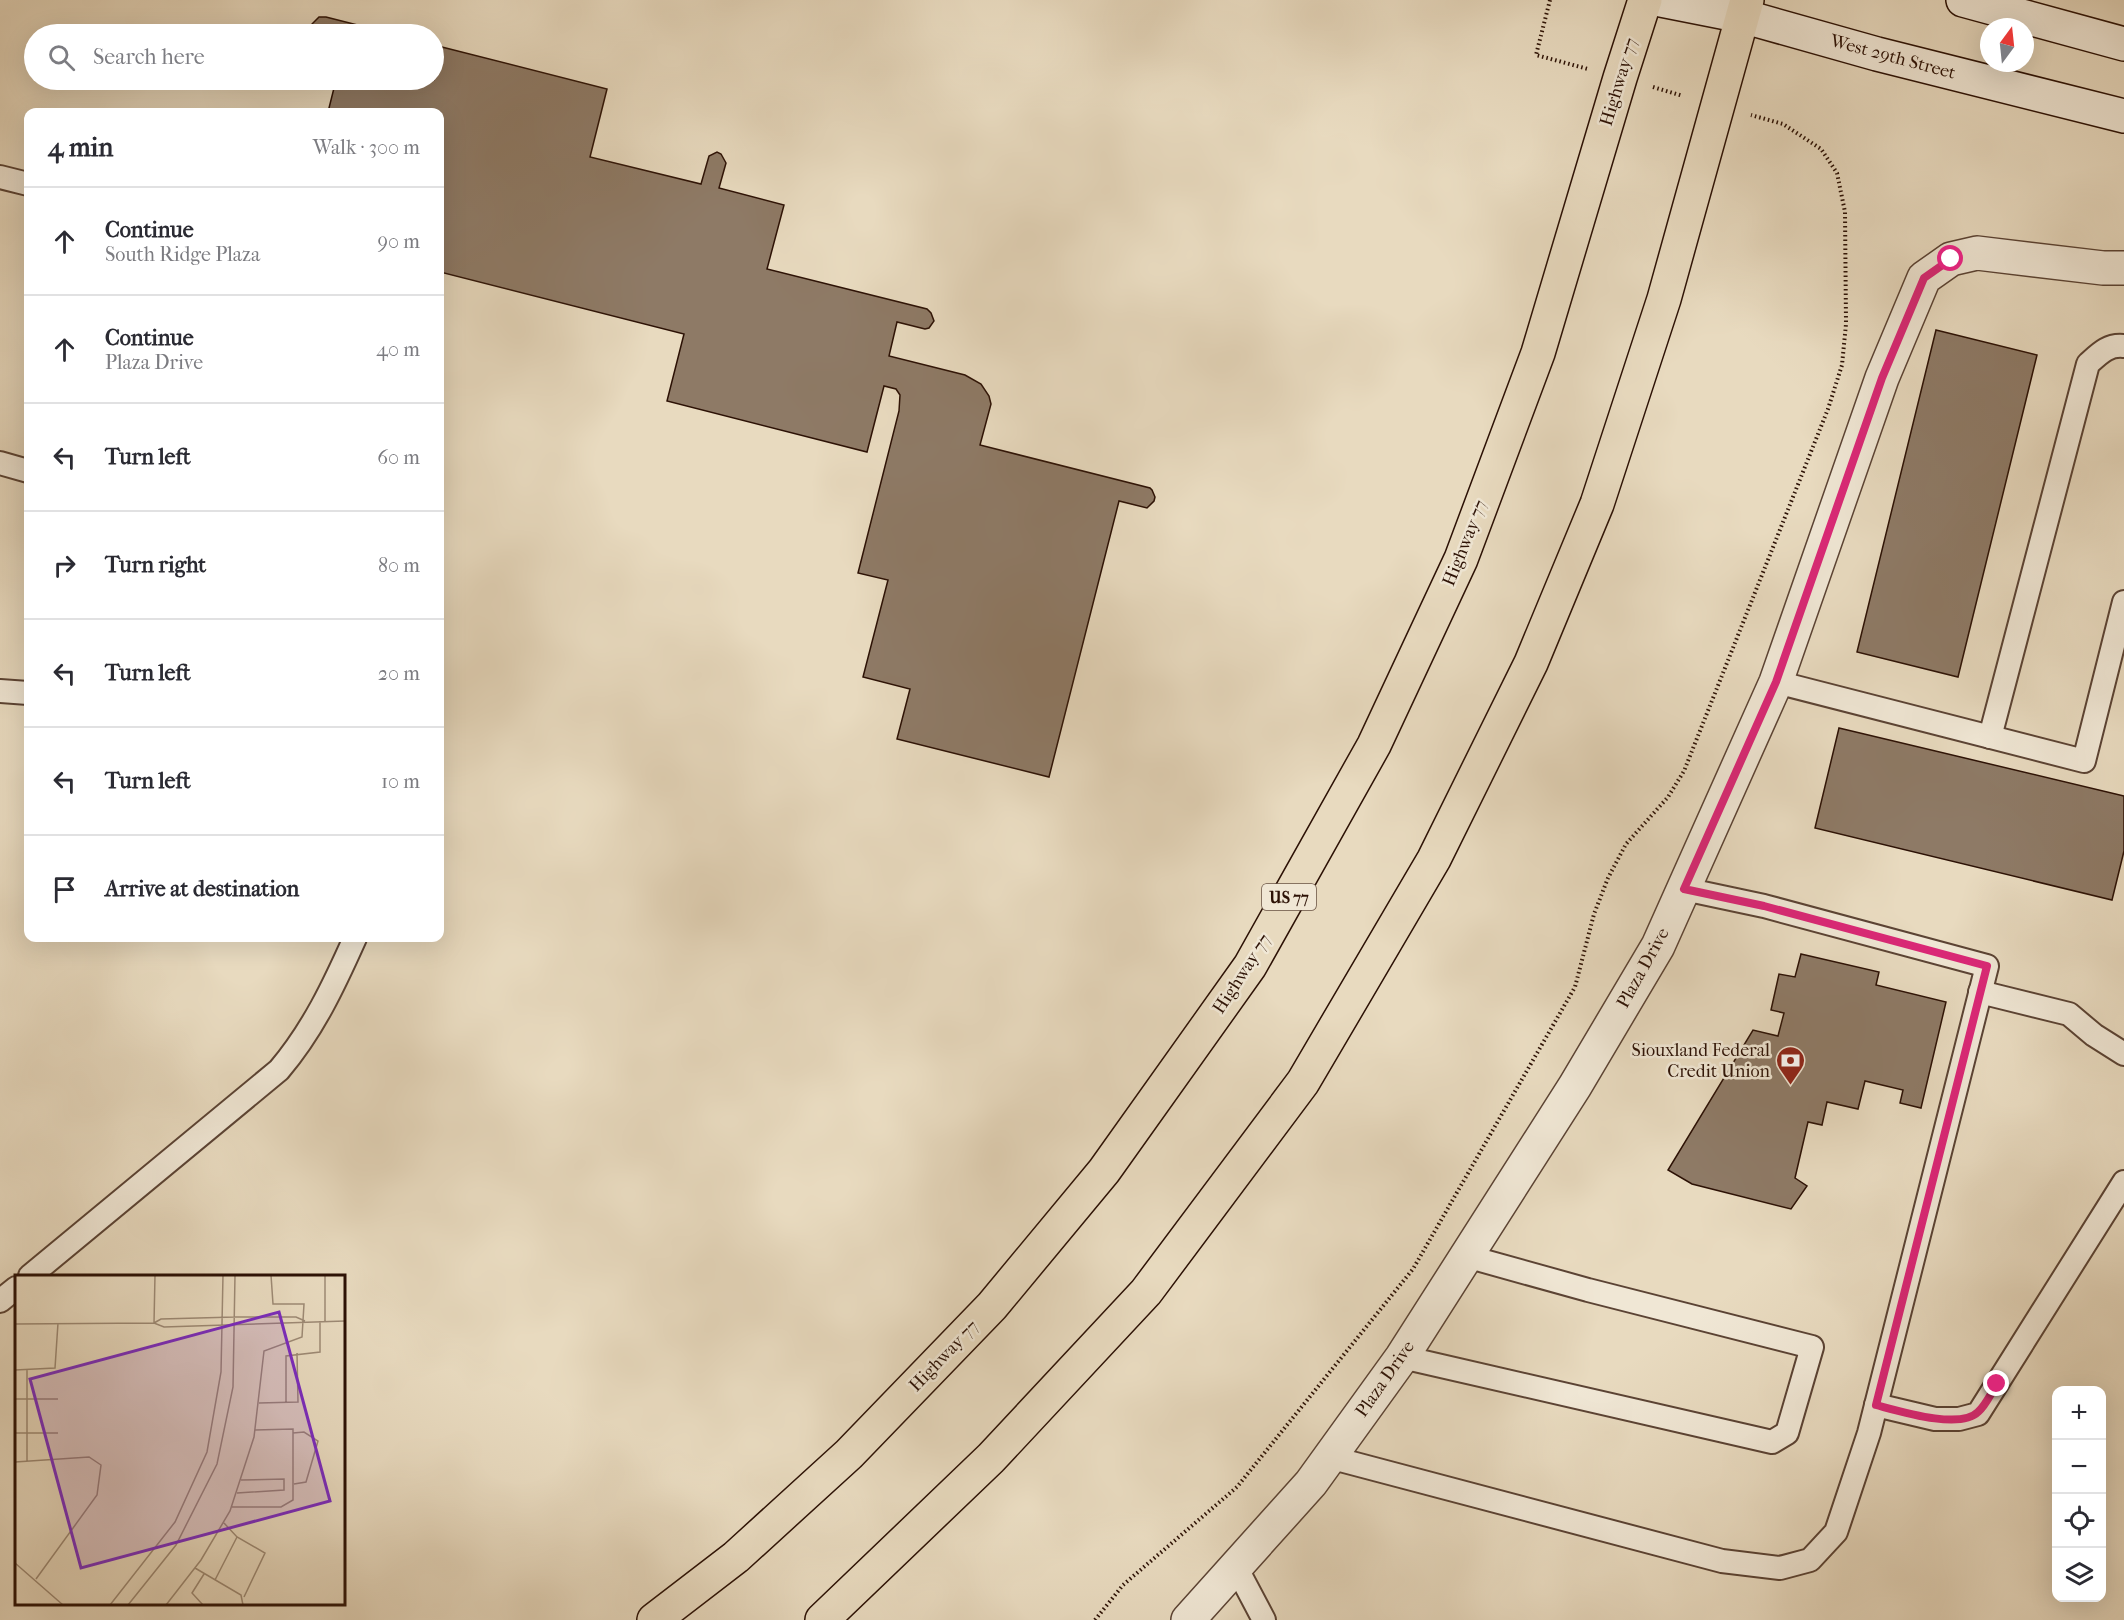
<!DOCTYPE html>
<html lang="en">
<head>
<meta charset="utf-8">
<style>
  body { margin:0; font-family:"IM FELL French Canon",serif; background:#f7f7f7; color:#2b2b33 }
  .controls { position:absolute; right:18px; bottom:18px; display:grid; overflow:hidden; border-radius:12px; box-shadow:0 6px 24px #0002 }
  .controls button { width:54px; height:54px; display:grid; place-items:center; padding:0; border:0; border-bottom:2px solid #e1e1e2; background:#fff; color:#2b2b33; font:30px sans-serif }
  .compass { position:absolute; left:1980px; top:18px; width:54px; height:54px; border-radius:50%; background:#fff; box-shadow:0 6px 24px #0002; rotate:15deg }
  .stop { position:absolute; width:18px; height:18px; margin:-14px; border:4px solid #db2777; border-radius:50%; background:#fff }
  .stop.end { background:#db2777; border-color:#fff; box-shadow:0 2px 6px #0008 }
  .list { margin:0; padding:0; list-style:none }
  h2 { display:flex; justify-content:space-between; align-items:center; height:78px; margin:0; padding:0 24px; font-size:26px }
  h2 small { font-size:20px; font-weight:400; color:#7c7c81 }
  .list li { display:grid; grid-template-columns:39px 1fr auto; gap:18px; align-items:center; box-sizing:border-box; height:108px; padding:0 24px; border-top:2px solid #e1e1e2 }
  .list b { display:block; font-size:22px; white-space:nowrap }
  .list p { margin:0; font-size:20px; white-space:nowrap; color:#7c7c81 }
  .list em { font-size:20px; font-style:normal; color:#7c7c81 }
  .icon { flex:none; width:33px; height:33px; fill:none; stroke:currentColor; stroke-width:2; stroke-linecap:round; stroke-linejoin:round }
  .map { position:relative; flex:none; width:2124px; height:1620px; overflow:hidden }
  .search { position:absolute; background:#fff; box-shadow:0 6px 24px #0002; left:24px; top:24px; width:420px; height:66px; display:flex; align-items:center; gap:15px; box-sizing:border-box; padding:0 21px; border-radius:33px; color:#7c7c81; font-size:22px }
  .panel { position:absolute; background:#fff; box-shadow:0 6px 24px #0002; left:24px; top:108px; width:420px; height:834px; border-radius:12px }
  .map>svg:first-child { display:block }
</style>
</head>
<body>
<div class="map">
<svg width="2124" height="1620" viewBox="0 0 2124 1620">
  <rect width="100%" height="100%" fill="#e8dabf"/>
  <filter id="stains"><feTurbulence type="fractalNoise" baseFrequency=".00333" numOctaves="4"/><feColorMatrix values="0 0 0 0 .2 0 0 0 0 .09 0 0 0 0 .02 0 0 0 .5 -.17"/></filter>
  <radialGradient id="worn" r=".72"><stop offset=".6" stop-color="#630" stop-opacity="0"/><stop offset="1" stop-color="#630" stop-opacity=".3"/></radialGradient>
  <!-- building -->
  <g fill="#8e7a66" stroke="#2c1105" stroke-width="1.5">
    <polygon points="319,17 326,17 393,34 317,34 312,29 312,24"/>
    <polygon points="434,45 607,89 590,157 701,184 709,156 717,152 721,154 726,163 719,188 784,205 767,269 927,309 931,313 934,321 929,328 925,329 897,322 889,356 965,375 981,384 989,396 991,404 980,445 1150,488 1152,490 1155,497 1154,501 1147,508 1119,501 1049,777 897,739 910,689 863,677 888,580 858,573 899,411 900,395 896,389 884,386 867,452 667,401 684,334 440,272 440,112 328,112 336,80 434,80"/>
    <polygon points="1936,330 2037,355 1958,677 1857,652"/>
    <polygon points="1839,728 2124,796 2124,851 2112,900 1815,828"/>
    <polygon points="1801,954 1879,972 1876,985 1946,1002 1921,1108 1900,1103 1903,1090 1865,1081 1858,1109 1827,1102 1822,1125 1808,1122 1795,1178 1807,1186 1791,1209 1692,1184 1668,1170 1753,1030 1778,1036 1784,1013 1771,1010 1779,974 1795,977"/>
  </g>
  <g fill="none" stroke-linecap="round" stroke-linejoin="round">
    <defs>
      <g id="service">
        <polyline points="0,177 28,184"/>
        <polyline points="0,463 28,471"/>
        <polyline points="1776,682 2084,761 2124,602"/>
        <polyline points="0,691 28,693"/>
        <path d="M1990,737L2088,364C2099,354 2108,344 2124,346"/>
        <polyline points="1980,992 2069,1014 2094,1035 2124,1054"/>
        <path d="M30,1276L279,1070C313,1030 334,985 355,938"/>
        <polyline points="0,1301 16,1288"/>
        <polyline points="1402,1357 1772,1442 1787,1433 1812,1347 1588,1290 1466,1256"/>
        <polyline points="1876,1405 1935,1419 1959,1419 1978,1414 2124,1182"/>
        <polyline points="1329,1457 1722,1561 1780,1568 1810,1560 1836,1532 1869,1433 1987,966 1764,906 1684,889"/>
        <polyline points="1236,1567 1264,1620"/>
      </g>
      <polyline id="minor" points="1188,1620 1311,1483 1402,1357 1575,1086 1658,946 1776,682 1882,378 1924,278 1951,259 1977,253 2103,268 2124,268"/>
      <g id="secondary">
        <polyline points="1661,0 1742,16 1877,54 2124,116"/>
        <polyline points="1963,0 2124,44"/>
      </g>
      <g id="trunk">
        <polyline points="654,1620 736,1557 849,1454 992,1306 1104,1171 1250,966 1374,745 1461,559 1538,353 1620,78 1645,0"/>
        <polyline points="822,1620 991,1458 1146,1292 1303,1082 1434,859 1531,663 1597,504 1664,299 1747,0"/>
      </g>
    </defs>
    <!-- service casing -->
    <use href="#service" stroke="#5b4334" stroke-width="26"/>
    <!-- minor casing -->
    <use href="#minor" stroke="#5b4334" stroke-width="36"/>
    <!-- secondary casing -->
    <use href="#secondary" stroke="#2c1105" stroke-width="36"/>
    <!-- trunk casing -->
    <use href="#trunk" stroke="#2c1105" stroke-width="36"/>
    <!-- path -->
    <g stroke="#2c1105" stroke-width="4" stroke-dasharray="1.5 3" stroke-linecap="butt">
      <polyline points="1550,0 1536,55 1588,69"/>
      <polyline points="1653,87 1683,96"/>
      <polyline points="1095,1620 1123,1585 1237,1487 1413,1269 1575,987 1594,914 1608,878 1626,844 1668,797 1684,771 1828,409 1842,365 1846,324 1845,212 1837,173 1821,149 1783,124 1751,115"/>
    </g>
    <!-- service -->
    <use href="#service" stroke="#f0e7d5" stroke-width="22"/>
    <!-- minor -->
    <use href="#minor" stroke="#f0e7d5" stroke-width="33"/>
    <!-- secondary -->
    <use href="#secondary" stroke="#f0e7d5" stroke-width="33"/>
    <!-- trunk -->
    <use href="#trunk" stroke="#e8dabf" stroke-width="33"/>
  </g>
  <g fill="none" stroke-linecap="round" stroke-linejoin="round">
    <!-- route -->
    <path stroke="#db2777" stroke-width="8" d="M1951,259L1924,278L1882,378L1776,682L1684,889L1764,906L1987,966L1876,1405C1899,1411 1960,1430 1978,1412C1986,1405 1991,1393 1997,1384"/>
  </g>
  <!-- icons -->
  <defs>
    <symbol id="bank-pin" viewBox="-11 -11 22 30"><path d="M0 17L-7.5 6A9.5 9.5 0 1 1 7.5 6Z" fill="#8f2418" stroke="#f0e7d5"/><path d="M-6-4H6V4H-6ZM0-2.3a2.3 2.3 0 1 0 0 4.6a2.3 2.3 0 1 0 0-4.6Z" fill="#fff"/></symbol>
  </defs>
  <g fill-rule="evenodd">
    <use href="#bank-pin" x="1774" y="1044" width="33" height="45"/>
  </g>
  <g text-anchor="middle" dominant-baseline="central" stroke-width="5" stroke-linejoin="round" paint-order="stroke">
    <!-- shield labels -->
    <rect fill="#f0e7d5" stroke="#675143" stroke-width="1.5" x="1262" y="884" width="54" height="26" rx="4.5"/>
    <g font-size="16" font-weight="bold" fill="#2c1105">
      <text x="1289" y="897">US 77</text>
    </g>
    <!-- street labels -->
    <g font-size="18" fill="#2c1105" stroke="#f0e7d5">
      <text transform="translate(1893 57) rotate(15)">West 29th Street</text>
      <text transform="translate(1619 82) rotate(-73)">Highway 77</text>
      <text transform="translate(1465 543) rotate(-68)">Highway 77</text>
      <text transform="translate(1643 968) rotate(-61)">Plaza Drive</text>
      <text transform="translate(1242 974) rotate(-57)">Highway 77</text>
      <text transform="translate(944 1356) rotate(-46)">Highway 77</text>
      <text transform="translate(1385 1379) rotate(-55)">Plaza Drive</text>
    </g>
    <!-- poi labels -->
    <g font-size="18" fill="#2c1105" stroke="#f0e7d5" text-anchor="end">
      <text x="1770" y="1050">Siouxland Federal<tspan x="1770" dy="21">Credit Union</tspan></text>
    </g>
  </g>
  <!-- overview -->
  <g transform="translate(15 1275)">
    <rect width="330" height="330" fill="#e8dabf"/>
    <path fill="none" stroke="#9d8a75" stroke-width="1.5" d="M310,0V46M139,48L140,0M139,48L146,44L220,42H281L290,46M0,49L139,48L149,52L330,46M0,95L40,93L43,48M0,124H43M271,127V81L305,77V46M244,128L283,127L282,78M0,158H43M278,158L289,157L303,166L291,207L279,209M12,186V95M0,187L74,182L86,190L82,220L21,304M222,218L269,215V204L226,205M217,232H266L278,225V154L240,155M209,248L222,262L250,278L229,322M0,288L48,330M180,293L226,320L228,330M200,305L222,262M95,330L160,247L192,177L206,97L208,0M113,330L161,270L202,189L218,112L220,0M151,330L186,285L215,236L239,162L249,76L287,62L289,29H258L256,0M188,330L177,318L189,299"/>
    <path fill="#7b2cbf" fill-opacity="0.15" stroke="#7b2cbf" stroke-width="3" d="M264,37L315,226L66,293L15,104Z"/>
    <rect width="330" height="330" fill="none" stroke="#2c1105" stroke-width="3"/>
  </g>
  <rect width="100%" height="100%" filter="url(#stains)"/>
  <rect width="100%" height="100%" fill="url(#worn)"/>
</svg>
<div class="controls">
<button>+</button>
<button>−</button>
<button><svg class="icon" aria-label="locate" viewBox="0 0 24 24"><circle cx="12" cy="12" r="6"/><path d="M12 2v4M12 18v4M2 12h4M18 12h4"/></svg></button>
<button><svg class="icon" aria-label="layers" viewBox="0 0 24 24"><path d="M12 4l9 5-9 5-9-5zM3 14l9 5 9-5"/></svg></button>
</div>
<svg class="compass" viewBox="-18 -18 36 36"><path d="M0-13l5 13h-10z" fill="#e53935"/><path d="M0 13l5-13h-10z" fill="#7c7c81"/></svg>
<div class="stop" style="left:1951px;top:259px"></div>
<div class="stop end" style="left:1997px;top:1384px"></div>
<div class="search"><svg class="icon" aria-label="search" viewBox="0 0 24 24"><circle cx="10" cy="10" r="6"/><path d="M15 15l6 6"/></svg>Search here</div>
<section class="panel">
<h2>4 min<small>Walk · 300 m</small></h2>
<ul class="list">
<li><svg class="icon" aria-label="ahead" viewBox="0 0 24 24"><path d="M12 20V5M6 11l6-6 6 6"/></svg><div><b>Continue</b><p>South Ridge Plaza</p></div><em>90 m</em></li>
<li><svg class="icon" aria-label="ahead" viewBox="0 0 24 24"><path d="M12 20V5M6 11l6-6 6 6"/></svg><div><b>Continue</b><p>Plaza Drive</p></div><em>40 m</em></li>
<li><svg class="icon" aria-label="left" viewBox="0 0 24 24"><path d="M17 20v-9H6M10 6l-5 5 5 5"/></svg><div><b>Turn left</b></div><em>60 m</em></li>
<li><svg class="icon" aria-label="right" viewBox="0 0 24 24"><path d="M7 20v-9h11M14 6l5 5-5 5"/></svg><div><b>Turn right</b></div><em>80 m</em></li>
<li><svg class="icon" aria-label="left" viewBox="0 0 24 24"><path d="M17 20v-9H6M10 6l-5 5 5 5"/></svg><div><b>Turn left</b></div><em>20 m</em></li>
<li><svg class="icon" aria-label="left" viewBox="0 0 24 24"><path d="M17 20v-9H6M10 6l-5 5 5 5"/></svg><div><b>Turn left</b></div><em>10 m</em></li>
<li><svg class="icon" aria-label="arrive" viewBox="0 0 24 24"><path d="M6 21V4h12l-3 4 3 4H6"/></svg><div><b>Arrive at destination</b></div></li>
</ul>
</section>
</div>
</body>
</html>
